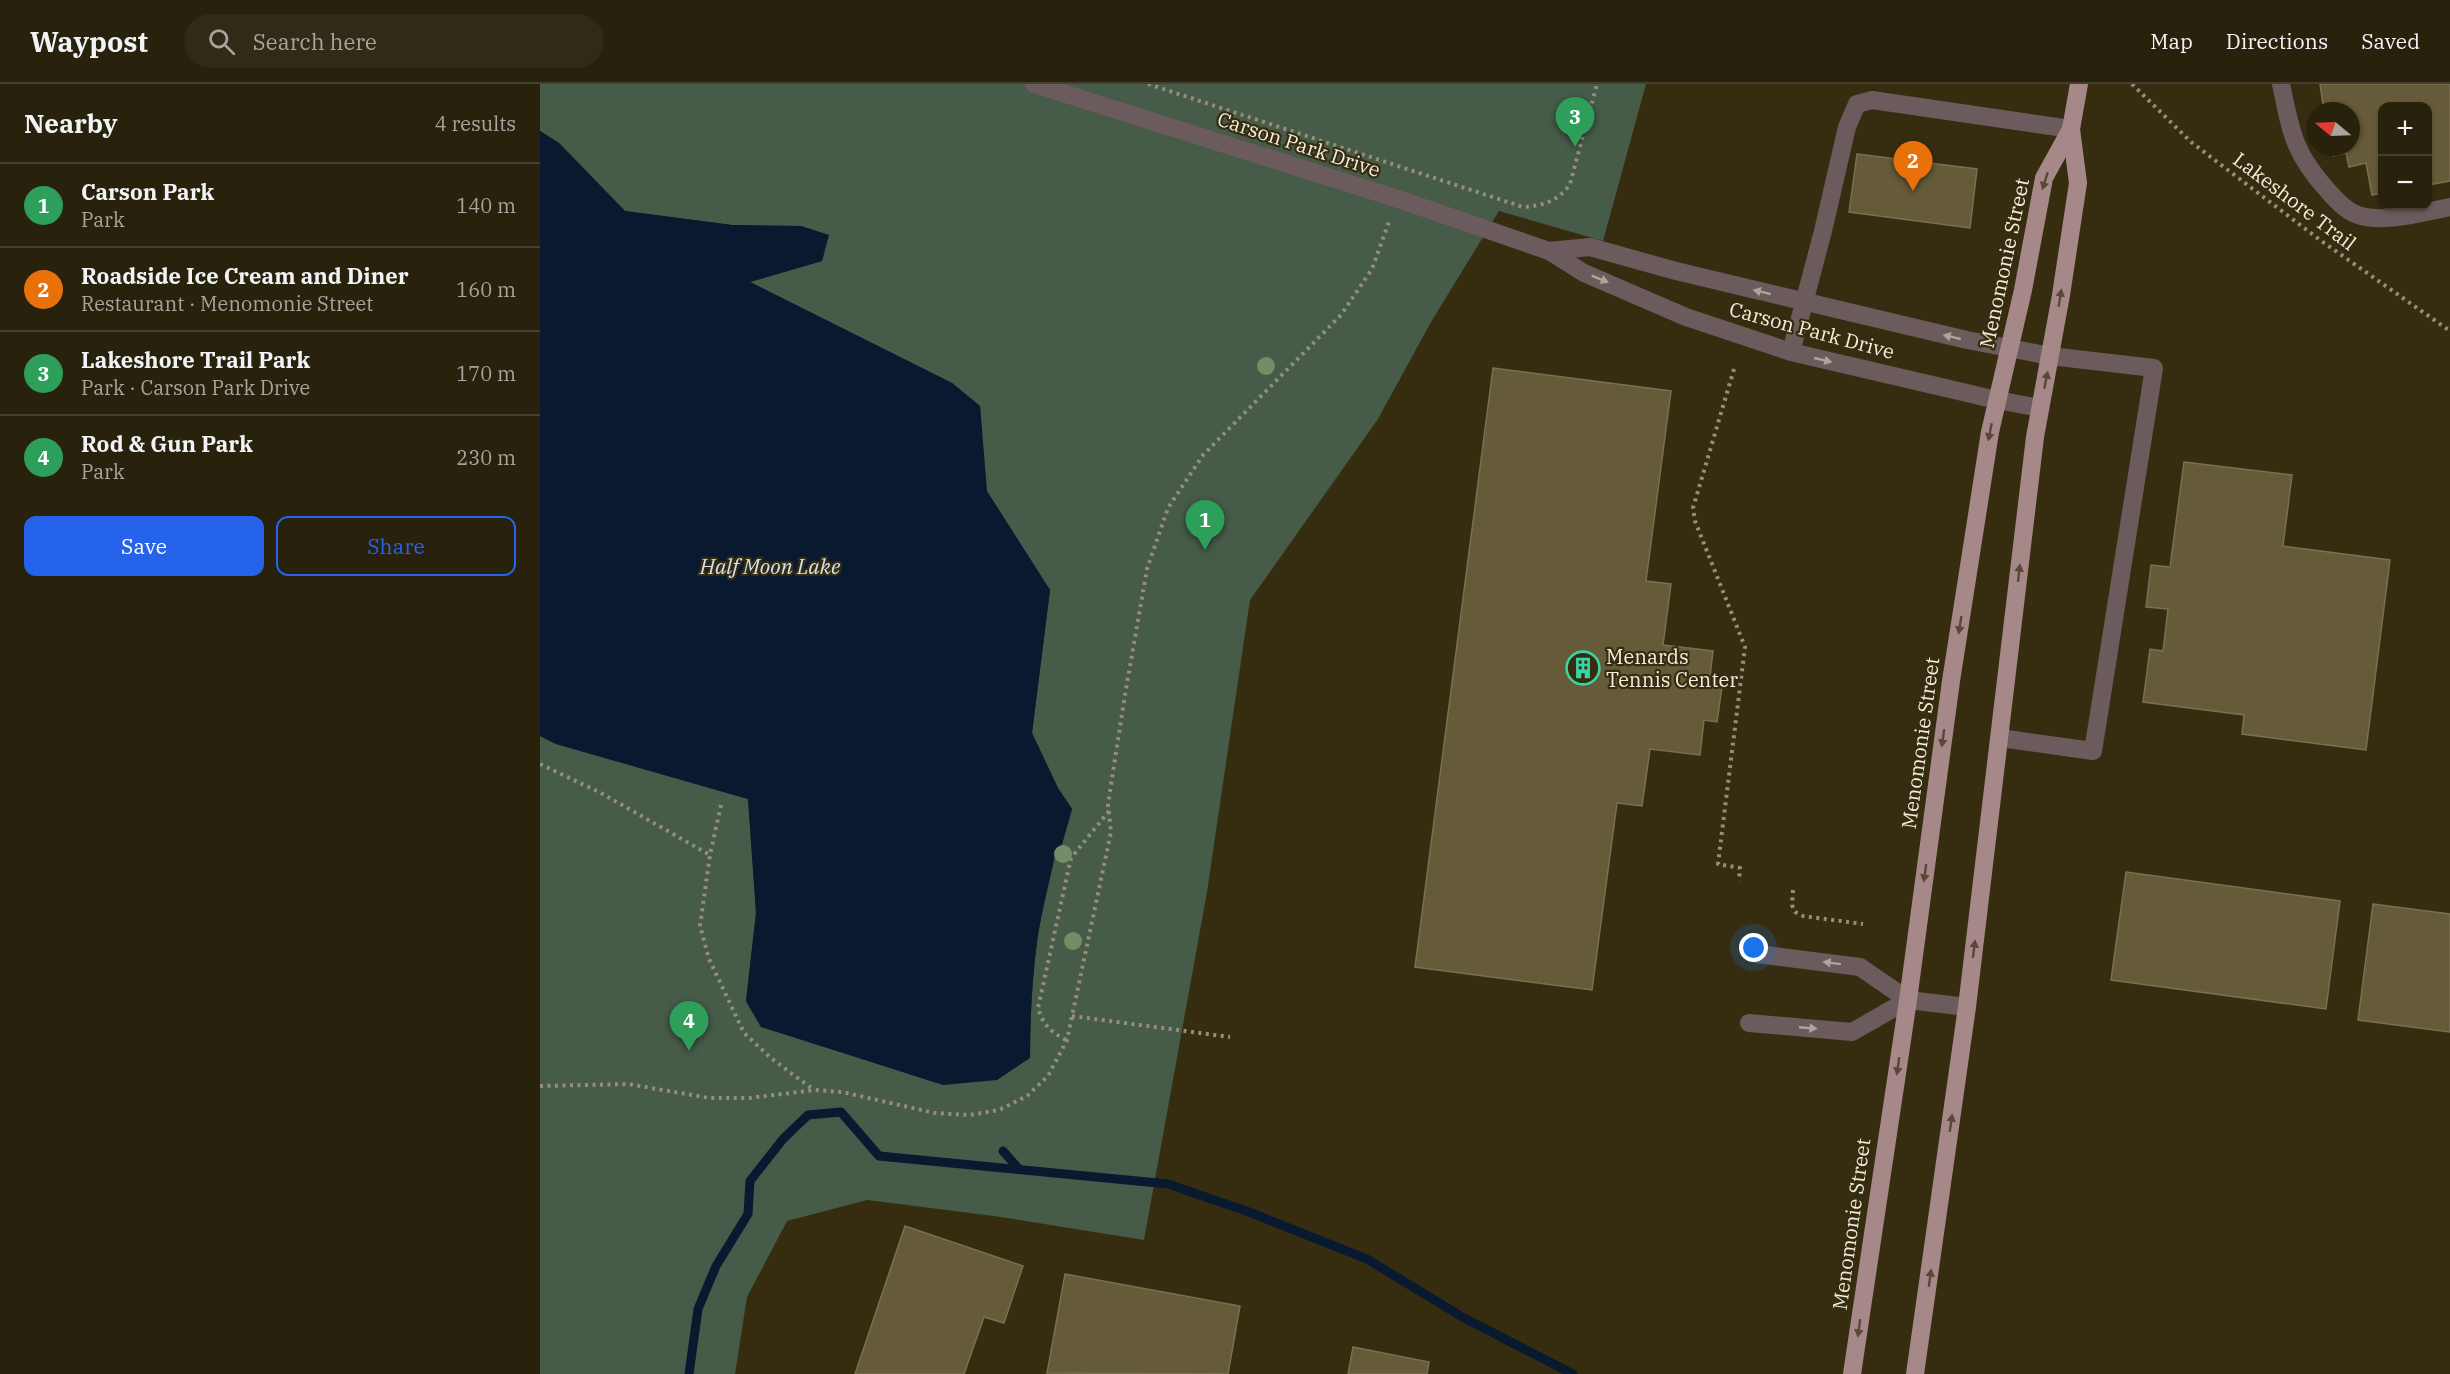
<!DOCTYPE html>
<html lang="en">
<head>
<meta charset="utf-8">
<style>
  body { margin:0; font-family:"IBM Plex Serif",serif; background:#302a16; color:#f1f3f6 }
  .controls { position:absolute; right:18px; top:18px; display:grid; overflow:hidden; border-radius:12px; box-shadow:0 2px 4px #0004 }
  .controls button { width:54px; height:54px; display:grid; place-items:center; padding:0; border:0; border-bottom:2px solid #443f2e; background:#28220d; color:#f1f3f6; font:30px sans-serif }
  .compass { position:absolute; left:1766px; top:18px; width:54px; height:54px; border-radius:50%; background:#28220d; box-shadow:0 2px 4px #0004; rotate:289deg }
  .you { position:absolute; left:1214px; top:864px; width:21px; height:21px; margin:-15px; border:4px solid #fff; border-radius:50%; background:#1a73e8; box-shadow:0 0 0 9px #1a73e833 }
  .badge { display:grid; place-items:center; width:39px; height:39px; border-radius:50%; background:#2563eb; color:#fff; font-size:20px; font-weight:700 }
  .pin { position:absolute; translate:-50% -50px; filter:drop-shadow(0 2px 3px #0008) }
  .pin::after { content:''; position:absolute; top:32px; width:21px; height:18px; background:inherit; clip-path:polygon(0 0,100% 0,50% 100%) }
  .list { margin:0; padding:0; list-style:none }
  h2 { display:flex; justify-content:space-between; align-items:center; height:78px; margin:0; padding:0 24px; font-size:26px }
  h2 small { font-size:20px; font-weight:400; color:#a5a49d }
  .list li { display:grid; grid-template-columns:39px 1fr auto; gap:18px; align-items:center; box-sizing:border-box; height:84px; padding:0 24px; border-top:2px solid #443f2e }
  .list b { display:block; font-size:22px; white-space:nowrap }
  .list p { margin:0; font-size:20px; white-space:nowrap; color:#a5a49d }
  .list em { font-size:20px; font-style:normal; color:#a5a49d }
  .actions { display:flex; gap:12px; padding:18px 24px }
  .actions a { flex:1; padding:14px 0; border:2px solid #2563eb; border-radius:12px; text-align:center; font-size:21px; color:#2563eb }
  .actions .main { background:#2563eb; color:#fff }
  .icon { flex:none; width:33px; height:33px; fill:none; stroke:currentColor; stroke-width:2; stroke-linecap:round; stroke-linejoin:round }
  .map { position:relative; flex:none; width:1910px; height:1290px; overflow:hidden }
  header { display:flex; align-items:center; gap:36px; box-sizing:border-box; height:84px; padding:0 30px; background:#28220d; border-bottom:2px solid #443f2e }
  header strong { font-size:28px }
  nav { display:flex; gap:33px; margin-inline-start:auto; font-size:21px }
  .search { width:420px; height:54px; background:#302a16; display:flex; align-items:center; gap:15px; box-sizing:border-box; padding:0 21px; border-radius:33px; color:#a5a49d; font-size:22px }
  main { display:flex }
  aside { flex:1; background:#28220d }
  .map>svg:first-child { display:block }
</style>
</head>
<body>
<header>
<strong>Waypost</strong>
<div class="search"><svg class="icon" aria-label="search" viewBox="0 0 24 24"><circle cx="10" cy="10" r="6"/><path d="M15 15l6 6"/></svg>Search here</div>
<nav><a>Map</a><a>Directions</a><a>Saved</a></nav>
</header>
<main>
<aside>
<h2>Nearby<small>4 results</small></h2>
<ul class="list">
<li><span class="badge" style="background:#2e9e5b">1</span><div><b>Carson Park</b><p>Park</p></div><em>140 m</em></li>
<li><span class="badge" style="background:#e8710a">2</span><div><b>Roadside Ice Cream and Diner</b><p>Restaurant · Menomonie Street</p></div><em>160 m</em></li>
<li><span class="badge" style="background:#2e9e5b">3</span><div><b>Lakeshore Trail Park</b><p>Park · Carson Park Drive</p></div><em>170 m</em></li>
<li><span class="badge" style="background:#2e9e5b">4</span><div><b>Rod &amp; Gun Park</b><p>Park</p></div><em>230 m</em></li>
</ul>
<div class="actions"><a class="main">Save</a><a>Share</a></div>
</aside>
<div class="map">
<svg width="1910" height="1290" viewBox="0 0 1910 1290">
  <rect width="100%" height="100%" fill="#362d11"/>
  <!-- green -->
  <path fill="#465b48" d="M0,0H1106L1063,157L959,127L891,238L838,335L710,516L667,808L604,1156L454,1132L327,1116L247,1137L207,1213L195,1290H0V652L16,660L208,715L216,829L206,917L221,943L277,960L490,974C490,935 492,896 497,858C501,829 509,800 515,771L522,760L532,725L518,704L492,649L510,506L446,407L440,322L412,299L210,198L282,177L288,151L261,142L192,141L85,127L19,59L0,47Z"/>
  <!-- water -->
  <path fill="#081930" d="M0,47L19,59L85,127L192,141L261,142L289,151L282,177L210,198L412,299L440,322L447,407L510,506L492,649L518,704L532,725L522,760L515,771C509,800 501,829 497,858C492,896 490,935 490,974L457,996L403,1001L221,943L206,917L216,829L208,715L16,660L0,652Z"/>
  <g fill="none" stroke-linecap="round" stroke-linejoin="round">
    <!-- stream -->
    <g stroke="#081930" stroke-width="9">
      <polyline points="463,1067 478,1084"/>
      <polyline points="149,1290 158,1225 176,1182 208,1130 210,1097 243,1055 268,1031 301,1028 339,1072 628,1100 709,1128 827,1175 924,1234 1033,1290"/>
    </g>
  </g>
  <!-- building -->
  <g fill="#655b39" stroke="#797052" stroke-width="1.5">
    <polygon points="1780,0 1910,0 1910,97 1888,101 1888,22 1842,22 1842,109 1832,111 1826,79 1809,83 1806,69 1793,72 1791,63 1811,63 1811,27 1784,27"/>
    <polygon points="1317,70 1437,85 1430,144 1309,128"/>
    <polygon points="953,284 1131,307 1106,497 1131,500 1123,561 1173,567 1169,601 1182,603 1177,638 1164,636 1160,671 1110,665 1102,722 1077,719 1052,906 875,883"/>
    <polygon points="1644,378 1752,391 1743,462 1850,476 1826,666 1702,650 1704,631 1603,618 1610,565 1623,567 1628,525 1606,523 1611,481 1630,483"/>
    <polygon points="1586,788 1800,817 1786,925 1571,896"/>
    <polygon points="1833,820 1910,830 1910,948 1818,936"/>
    <polygon points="365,1142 483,1182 464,1239 444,1233 424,1290 315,1290"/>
    <polygon points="525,1190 700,1222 688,1290 507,1289"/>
    <polygon points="813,1263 889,1278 887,1290 808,1290"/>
  </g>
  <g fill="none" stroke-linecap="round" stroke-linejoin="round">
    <!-- path -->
    <g stroke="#958e78" stroke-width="4" stroke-dasharray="3 4.5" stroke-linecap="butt">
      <path d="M608,0L983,123C1002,122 1019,117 1030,100L1057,0"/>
      <polyline points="1592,0 1651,58 1780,156 1910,247"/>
      <polyline points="1194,285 1153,424 1155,437 1205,563 1178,780 1200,784 1199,797"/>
      <polyline points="0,680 61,709 170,771"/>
      <polyline points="181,721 170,771 160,842 169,875 204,949 232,975 274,1006"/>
      <polyline points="1253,806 1252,821 1255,828 1263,832 1323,840"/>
      <polyline points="532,932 690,953"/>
      <path d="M526,956C511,948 503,941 498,924L531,774L569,727"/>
      <polyline points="0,1002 88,1000 169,1014 209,1014 275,1006 302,1008 395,1029 429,1031 459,1026 487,1012 508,992 527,956 571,748 568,720 585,611 607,485 628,424 663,371 801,231 832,185 849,138"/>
    </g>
    <!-- minor -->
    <g stroke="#6b5b5c" stroke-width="18">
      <polyline points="494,0 855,114 1009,167 1044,189 1146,233 1251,268 1457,316 1500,324"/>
      <path d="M1741,0C1751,49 1754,70 1789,108C1796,116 1808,128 1818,131C1844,140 1884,128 1910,123"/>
      <polyline points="1009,167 1050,163 1136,187 1427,256 1510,272 1614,284 1553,667 1460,654"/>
      <polyline points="1251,268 1283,147 1307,43 1317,20 1332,16 1531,45"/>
      <polyline points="1368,916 1427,923"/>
      <polyline points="1209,939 1312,948 1368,916 1320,883 1217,870"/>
    </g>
    <!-- major -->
    <g stroke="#a78889" stroke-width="18">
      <polyline points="1312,1290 1368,916 1411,597 1450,348 1483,206 1504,94 1531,45"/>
      <polyline points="1375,1290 1427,923 1495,353 1521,211 1538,99 1531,45 1539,0"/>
    </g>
  </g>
  <!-- trees -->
  <g fill="#758d67">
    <circle cx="726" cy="282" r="9"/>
    <circle cx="523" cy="770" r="9"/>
    <circle cx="533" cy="857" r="9"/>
  </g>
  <!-- one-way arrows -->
  <defs><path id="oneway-solid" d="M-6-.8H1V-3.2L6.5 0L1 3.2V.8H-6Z" transform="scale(1.5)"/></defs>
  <g fill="#584835">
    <use href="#oneway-solid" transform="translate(1505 97) rotate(108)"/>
    <use href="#oneway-solid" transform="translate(1520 214) rotate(-81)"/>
    <use href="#oneway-solid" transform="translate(1506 296) rotate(-79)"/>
    <use href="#oneway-solid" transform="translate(1450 348) rotate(101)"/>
    <use href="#oneway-solid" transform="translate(1479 489) rotate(-84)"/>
    <use href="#oneway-solid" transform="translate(1420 541) rotate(99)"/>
    <use href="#oneway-solid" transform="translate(1403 654) rotate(98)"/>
    <use href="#oneway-solid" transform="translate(1385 789) rotate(98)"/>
    <use href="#oneway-solid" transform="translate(1434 865) rotate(-83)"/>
    <use href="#oneway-solid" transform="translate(1358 982) rotate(98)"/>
    <use href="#oneway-solid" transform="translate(1411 1039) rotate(-82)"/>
    <use href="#oneway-solid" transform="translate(1390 1194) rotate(-82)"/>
    <use href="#oneway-solid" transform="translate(1319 1244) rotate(98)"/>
  </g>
  <g fill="#aea49c">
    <use href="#oneway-solid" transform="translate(1060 195) rotate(22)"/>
    <use href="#oneway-solid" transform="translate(1222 208) rotate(-166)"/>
    <use href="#oneway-solid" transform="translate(1412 253) rotate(-167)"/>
    <use href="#oneway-solid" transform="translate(1283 276) rotate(13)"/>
    <use href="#oneway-solid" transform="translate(1292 879) rotate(-173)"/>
    <use href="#oneway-solid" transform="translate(1268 944) rotate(5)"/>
  </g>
  <!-- icons -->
  <defs>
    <symbol id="building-ring" viewBox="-11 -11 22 22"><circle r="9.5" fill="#362d11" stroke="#3ad4a5" stroke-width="1.5"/><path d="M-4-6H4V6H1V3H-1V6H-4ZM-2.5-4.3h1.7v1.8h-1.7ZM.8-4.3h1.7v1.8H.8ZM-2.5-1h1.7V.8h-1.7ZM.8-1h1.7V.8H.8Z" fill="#3ad4a5"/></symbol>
  </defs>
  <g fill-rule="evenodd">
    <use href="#building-ring" x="1024" y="565" width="38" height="38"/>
  </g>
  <g text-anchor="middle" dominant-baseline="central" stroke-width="4.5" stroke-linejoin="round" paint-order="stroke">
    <!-- street labels -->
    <g font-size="20" fill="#f2eddd" stroke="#362d11">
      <text transform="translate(759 60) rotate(18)">Carson Park Drive</text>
      <text transform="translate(1755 117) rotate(37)">Lakeshore Trail</text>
      <text transform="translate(1464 179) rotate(-78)">Menomonie Street</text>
      <text transform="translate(1272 246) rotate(15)">Carson Park Drive</text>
      <text transform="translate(1380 659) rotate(-82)">Menomonie Street</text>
      <text transform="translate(1311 1140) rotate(-82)">Menomonie Street</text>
    </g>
    <!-- poi labels -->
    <g font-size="20" fill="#f2eddd" stroke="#362d11" text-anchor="start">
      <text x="1066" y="572">Menards<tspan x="1066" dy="23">Tennis Center</tspan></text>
    </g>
    <!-- water labels -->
    <g font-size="21" font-style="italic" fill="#d2e1f6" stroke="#362d11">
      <text x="230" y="482">Half Moon Lake</text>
    </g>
  </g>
</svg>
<div class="controls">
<button>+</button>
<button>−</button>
</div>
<svg class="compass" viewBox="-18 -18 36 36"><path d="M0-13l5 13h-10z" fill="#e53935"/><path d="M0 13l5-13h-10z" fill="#a5a49d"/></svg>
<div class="you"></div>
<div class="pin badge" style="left:665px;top:466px;background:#2e9e5b">1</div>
<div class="pin badge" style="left:1373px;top:107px;background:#e8710a">2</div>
<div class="pin badge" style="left:1035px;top:63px;background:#2e9e5b">3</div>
<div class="pin badge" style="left:149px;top:967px;background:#2e9e5b">4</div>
</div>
</main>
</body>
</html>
